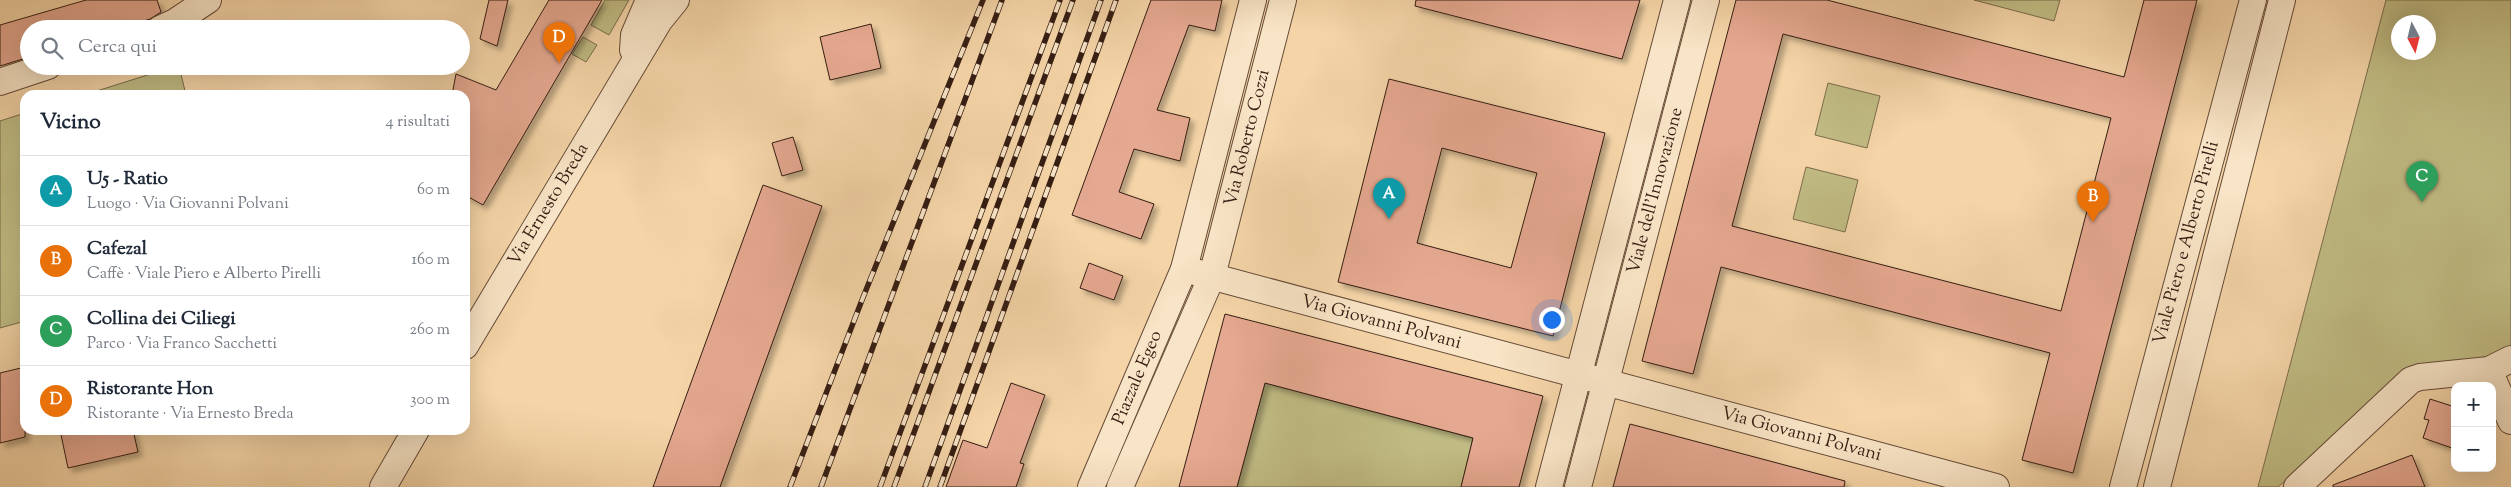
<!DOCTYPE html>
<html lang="it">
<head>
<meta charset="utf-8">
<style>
  body { margin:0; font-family:"Sorts Mill Goudy",serif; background:#f2f2f3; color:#1f2937 }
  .controls { position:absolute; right:15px; bottom:15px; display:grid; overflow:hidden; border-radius:10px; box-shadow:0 5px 20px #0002 }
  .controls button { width:45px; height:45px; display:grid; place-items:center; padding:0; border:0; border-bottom:1px solid #e0e1e3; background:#fff; color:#1f2937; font:25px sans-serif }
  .compass { position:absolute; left:2391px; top:15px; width:45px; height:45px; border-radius:50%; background:#fff; box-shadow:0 5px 20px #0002; rotate:173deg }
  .you { position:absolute; left:1551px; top:319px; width:18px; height:18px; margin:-12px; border:4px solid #fff; border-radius:50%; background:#1a73e8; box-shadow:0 0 0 8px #1a73e833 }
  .badge { display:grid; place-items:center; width:32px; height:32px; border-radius:50%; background:#111827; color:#fff; font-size:16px; font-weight:700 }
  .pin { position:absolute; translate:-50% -41px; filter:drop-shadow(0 1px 2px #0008) }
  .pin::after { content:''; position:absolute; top:26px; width:18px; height:15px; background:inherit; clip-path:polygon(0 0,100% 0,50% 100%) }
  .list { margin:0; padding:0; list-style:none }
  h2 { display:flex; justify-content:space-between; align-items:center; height:65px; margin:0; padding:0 20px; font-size:21px }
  h2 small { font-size:16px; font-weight:400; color:#747a83 }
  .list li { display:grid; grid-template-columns:32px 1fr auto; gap:15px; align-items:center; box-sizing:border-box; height:70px; padding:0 20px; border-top:1px solid #e0e1e3 }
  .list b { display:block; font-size:19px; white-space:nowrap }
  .list p { margin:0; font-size:16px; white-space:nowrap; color:#747a83 }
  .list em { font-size:16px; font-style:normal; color:#747a83 }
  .icon { flex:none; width:28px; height:28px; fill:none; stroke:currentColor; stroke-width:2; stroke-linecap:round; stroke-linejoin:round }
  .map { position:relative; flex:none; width:2511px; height:487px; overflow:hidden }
  .search { position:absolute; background:#fff; box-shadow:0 5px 20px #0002; left:20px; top:20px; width:450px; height:55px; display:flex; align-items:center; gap:12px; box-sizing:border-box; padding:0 18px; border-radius:28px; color:#747a83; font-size:19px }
  .panel { position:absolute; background:#fff; box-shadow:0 5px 20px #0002; left:20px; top:90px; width:450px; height:345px; border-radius:15px }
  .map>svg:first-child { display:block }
</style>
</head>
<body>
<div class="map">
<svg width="2511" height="487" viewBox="0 0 2511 487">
  <defs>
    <filter id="shadow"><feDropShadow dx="4.5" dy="4.5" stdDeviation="2.5" flood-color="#0004"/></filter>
  </defs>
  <rect width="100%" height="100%" fill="#f5d5a8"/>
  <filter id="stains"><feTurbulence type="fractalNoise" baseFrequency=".004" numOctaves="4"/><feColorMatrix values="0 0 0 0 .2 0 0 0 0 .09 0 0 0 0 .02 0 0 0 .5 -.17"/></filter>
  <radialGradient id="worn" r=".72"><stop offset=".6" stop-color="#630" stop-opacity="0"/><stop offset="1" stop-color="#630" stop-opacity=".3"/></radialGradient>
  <!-- green -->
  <g fill="#c1bc84" stroke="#7b6c4c" fill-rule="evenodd">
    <polygon points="605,0 629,0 609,35 591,25"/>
    <polygon points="1974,0 2060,0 2054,21"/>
    <path d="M2386,0H2511V351L2505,356L2408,373L2278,487H2258ZM2398,22H2428V52H2398Z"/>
    <polygon points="583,37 597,45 586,62 572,54"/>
    <polygon points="176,66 179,66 186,95 84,95"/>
    <polygon points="1828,83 1880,96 1867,148 1815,135"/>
    <polygon points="25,113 25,321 0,328 0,121"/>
    <polygon points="1806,167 1858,180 1845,232 1793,219"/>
    <polygon points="1265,383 1473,438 1461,487 1237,487"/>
  </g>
  <!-- building -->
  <g fill="#e5a890" stroke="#351d13" fill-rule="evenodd" filter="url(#shadow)">
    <polygon points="86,0 157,0 161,12 150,19 118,29 29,29 29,57 0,66 0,25"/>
    <polygon points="489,0 508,0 497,46 480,39"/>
    <polygon points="549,0 602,0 483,205 465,195 465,95 452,95 456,74 496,90"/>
    <polygon points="1151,0 1222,0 1215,31 1189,25 1157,110 1190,118 1180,161 1134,149 1119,192 1154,204 1141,239 1072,215"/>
    <polygon points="1416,0 1640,0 1622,59 1415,6"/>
    <path d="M1736,0H1827L2124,77L2144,0H2197L2073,473L2022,460L2050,353L1721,267L1693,374L1642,361ZM1783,34L2111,118L2061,311L1732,226Z"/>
    <polygon points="871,24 881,68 830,80 820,37"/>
    <path d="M1389,79L1605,133L1553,336L1338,282ZM1442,148L1537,173L1511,268L1417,243Z"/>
    <polygon points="793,137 803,170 782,176 772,143"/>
    <polygon points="763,185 822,206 720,487 653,487"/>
    <polygon points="1089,263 1123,276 1114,300 1080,288"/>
    <polygon points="1225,314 1543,396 1519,487 1461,487 1473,438 1265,383 1237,487 1179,487"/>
    <polygon points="25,367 25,437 0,443 0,373"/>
    <polygon points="1011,383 1045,395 1020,463 1024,464 1016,487 946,487 963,440 987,448"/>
    <polygon points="2430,399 2455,407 2455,449 2423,438 2429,420 2424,419"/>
    <polygon points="1630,424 1845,481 1844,487 1613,487"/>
    <polygon points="60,430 133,430 138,452 68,468"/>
    <polygon points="2412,455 2425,487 2333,487 2333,485"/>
  </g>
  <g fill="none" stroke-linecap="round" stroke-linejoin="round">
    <defs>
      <g id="minor">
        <polyline points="160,29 175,22 208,0"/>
        <polyline points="633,50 634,35 649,0"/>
        <polyline points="0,82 48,66"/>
        <polyline points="1184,269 1996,487"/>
        <polyline points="465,346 659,21 676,0"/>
        <polyline points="2489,370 2511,421"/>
        <polyline points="383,487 416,430"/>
        <polyline points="1091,487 1184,269 1253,0"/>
        <polyline points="1120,487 1212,276 1283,0"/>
        <polyline points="1549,487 1677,0"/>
        <polyline points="1578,487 1706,0"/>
        <polyline points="2123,487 2253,0"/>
        <polyline points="2157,487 2282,0"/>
        <polyline points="2297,487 2411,380 2420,377 2489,370 2511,359"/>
      </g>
    </defs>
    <!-- minor casing -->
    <use href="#minor" stroke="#654b38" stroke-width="28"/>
    <!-- minor -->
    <use href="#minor" stroke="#f8e4c6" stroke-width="26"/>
    <defs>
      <g id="rail">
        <polyline points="790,487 862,300 983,0"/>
        <polyline points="821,487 1002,0"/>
        <polyline points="880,487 1060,0"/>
        <polyline points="894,487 1073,0"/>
        <polyline points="925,487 1101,0"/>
        <polyline points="940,487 1116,0"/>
      </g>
    </defs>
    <!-- rail casing -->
    <use href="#rail" stroke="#351d13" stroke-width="5.5"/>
    <!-- rail -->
    <use href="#rail" stroke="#f8e4c6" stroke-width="4" stroke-dasharray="11" stroke-linecap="butt"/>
  </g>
  <g text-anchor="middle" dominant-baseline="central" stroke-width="4" stroke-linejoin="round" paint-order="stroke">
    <!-- street labels -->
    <g font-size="18" fill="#351d13" stroke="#f8e4c6">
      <text transform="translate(1248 138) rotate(-76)">Via Roberto Cozzi</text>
      <text transform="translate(1656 191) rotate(-75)">Viale dell'Innovazione</text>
      <text transform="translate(549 205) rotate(-59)">Via Ernesto Breda</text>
      <text transform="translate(2187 243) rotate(-75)">Viale Piero e Alberto Pirelli</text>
      <text transform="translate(1381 323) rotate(15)">Via Giovanni Polvani</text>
      <text transform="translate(1138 378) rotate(-67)">Piazzale Egeo</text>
      <text transform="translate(1801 435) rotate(15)">Via Giovanni Polvani</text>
    </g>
  </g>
  <rect width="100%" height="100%" filter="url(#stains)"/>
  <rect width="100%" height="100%" fill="url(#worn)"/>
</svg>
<div class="controls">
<button>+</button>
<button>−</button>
</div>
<svg class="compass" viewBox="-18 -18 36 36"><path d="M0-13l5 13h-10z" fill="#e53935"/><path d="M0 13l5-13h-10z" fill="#747a83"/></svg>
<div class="you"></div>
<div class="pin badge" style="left:1389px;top:219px;background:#0f9aa8">A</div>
<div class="pin badge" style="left:2093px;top:222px;background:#e8710a">B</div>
<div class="pin badge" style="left:2422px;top:202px;background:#2e9e5b">C</div>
<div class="pin badge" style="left:559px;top:63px;background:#e8710a">D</div>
<div class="search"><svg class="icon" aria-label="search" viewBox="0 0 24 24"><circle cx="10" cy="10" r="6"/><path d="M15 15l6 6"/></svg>Cerca qui</div>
<section class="panel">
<h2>Vicino<small>4 risultati</small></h2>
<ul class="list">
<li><span class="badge" style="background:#0f9aa8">A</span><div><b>U5 - Ratio</b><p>Luogo · Via Giovanni Polvani</p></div><em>60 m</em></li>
<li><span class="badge" style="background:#e8710a">B</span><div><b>Cafezal</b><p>Caffè · Viale Piero e Alberto Pirelli</p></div><em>160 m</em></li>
<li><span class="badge" style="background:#2e9e5b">C</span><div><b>Collina dei Ciliegi</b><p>Parco · Via Franco Sacchetti</p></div><em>260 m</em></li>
<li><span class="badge" style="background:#e8710a">D</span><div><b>Ristorante Hon</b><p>Ristorante · Via Ernesto Breda</p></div><em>300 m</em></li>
</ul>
</section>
</div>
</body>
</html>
